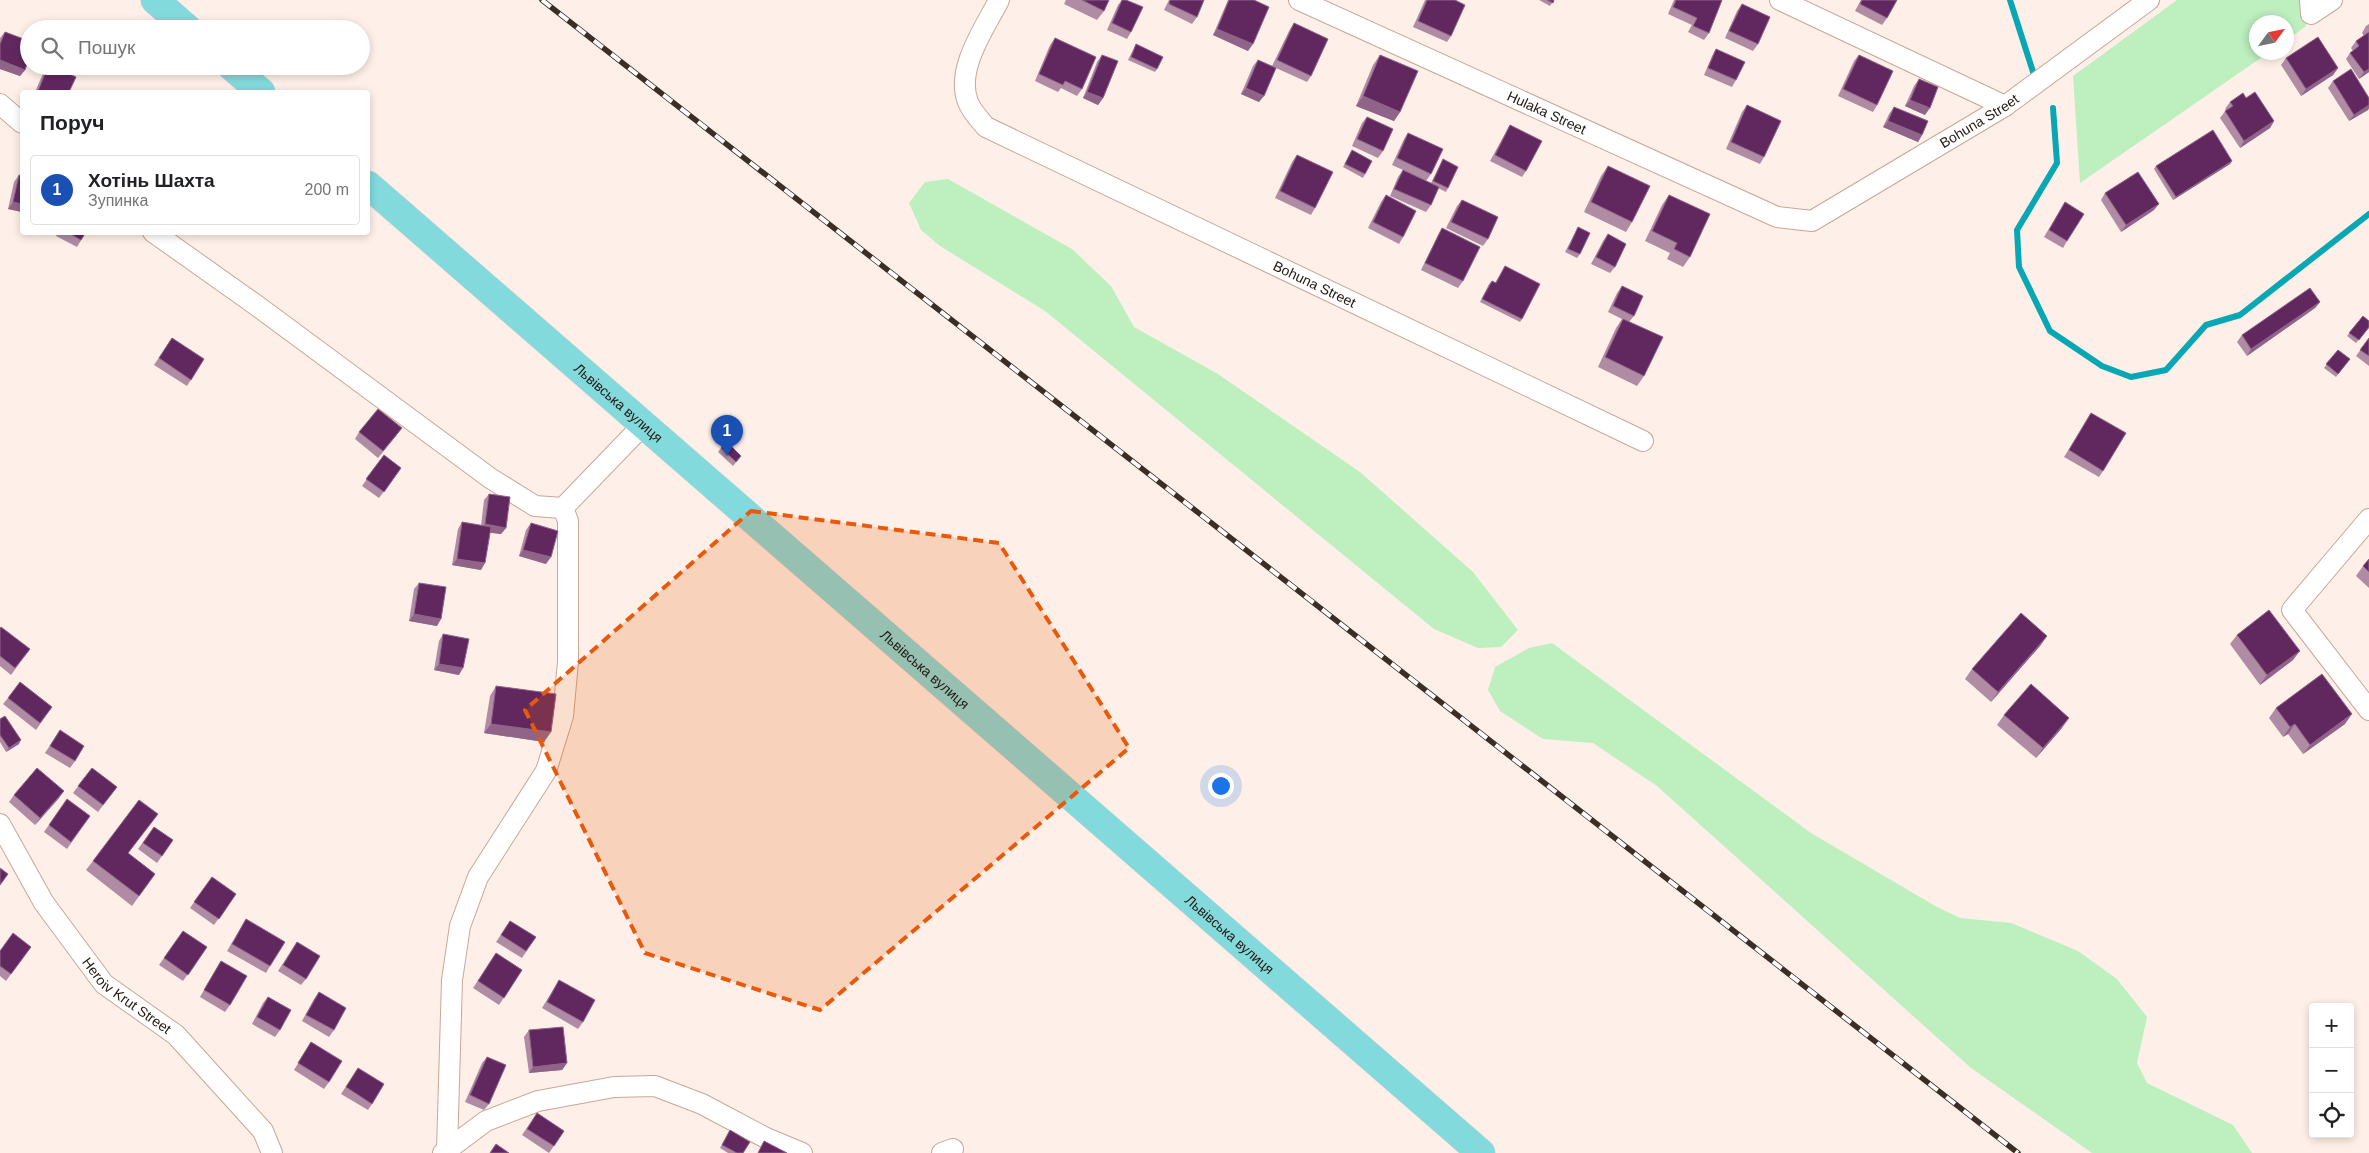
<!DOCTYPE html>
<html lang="uk">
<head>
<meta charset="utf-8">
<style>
  body { margin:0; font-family:Arial,sans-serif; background:#f2f2f2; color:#202124 }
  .controls { position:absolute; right:15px; bottom:15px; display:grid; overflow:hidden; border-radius:5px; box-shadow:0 2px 8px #0003 }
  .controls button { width:45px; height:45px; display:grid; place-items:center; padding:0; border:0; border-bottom:1px solid #e0e0e0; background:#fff; color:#202124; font:25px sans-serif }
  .compass { position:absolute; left:2249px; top:15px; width:45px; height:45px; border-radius:50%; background:#fff; box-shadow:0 2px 8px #0003; rotate:57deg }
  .you { position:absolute; left:1220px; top:785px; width:18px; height:18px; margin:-12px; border:4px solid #fff; border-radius:50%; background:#1a73e8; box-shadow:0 0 0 8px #1a73e833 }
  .badge { display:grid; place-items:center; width:32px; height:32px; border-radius:50%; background:#0b8043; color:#fff; font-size:16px; font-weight:700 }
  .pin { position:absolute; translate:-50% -41px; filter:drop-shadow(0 1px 2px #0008) }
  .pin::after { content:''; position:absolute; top:26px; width:18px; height:15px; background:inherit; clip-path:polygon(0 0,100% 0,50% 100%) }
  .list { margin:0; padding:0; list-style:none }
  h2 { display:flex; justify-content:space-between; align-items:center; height:65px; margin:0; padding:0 20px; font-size:21px }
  h2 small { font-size:16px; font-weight:400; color:#757577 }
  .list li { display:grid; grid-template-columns:32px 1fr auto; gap:15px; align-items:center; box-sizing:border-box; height:70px; margin:0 10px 10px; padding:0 10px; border:1px solid #e0e0e0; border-radius:5px }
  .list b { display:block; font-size:19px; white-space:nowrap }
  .list p { margin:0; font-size:16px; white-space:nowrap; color:#757577 }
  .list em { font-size:16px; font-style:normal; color:#757577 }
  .icon { flex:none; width:28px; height:28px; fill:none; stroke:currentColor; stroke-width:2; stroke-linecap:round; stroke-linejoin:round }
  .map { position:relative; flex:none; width:2369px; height:1153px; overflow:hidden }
  .search { position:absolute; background:#fff; box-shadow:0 2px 8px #0003; left:20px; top:20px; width:350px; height:55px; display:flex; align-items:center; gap:12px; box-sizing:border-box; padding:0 18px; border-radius:28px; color:#757577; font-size:19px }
  .panel { position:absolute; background:#fff; box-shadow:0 2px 8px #0003; left:20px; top:90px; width:350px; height:145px; border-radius:5px }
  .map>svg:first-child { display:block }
</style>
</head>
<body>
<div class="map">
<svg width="2369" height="1153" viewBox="0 0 2369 1153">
  <rect width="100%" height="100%" fill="#fef0e8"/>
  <!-- green -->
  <g fill="#bdefbf">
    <polygon points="2177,0 2320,0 2305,27 2287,40 2286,22 2256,22 2256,52 2268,53 2080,183 2073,76"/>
    <polygon points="948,179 1072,249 1111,286 1134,327 1218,374 1360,472 1473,572 1518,630 1501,647 1478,648 1434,629 1045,311 940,246 921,230 909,203 925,182"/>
    <polygon points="1552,643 1811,833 1937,907 1960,918 2011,923 2078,951 2117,979 2147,1017 2137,1063 2147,1083 2233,1125 2252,1153 2092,1153 1971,1068 1657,786 1593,743 1543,739 1500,711 1488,690 1495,667 1529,648"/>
  </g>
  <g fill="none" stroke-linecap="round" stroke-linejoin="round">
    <!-- stream -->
    <g stroke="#09a7b4" stroke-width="6">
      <polyline points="2010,0 2035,78"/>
      <polyline points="2053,108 2057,163 2017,230 2019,267 2050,331 2102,366 2131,377 2166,370 2206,325 2240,315 2369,214"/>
    </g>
    <defs>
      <g id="street">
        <path id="s1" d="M999,0C985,28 955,69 968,102C972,112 979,119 986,127L1643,441"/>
        <path id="s2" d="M1299,0L1777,217L1812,221L2005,106L2149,0"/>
        <polyline points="1780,0 2005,106"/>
        <polyline points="2310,0 2311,14 2332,0"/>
        <polyline points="0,104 22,123"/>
        <polyline points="153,232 256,305 490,478 535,506 563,508 643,425"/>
        <polyline points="2369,519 2292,610 2369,710"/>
        <path id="s3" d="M0,824L44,903L104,984L176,1035L263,1131L272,1153"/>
        <polyline points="447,1150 452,980 460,926 478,877 546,771 563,716 568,662 568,521 563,508"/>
        <polyline points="443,1153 486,1121 538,1101 614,1087 655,1086 702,1104 766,1138 802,1153"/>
        <polyline points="942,1153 953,1149"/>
      </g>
      <g id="primary">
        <polyline points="155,0 188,29"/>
        <polyline points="231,66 261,92"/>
        <path id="s4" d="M368,185L1481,1153"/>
      </g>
    </defs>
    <!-- street casing -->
    <use href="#street" stroke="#c8a795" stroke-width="22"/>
    <!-- primary casing -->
    <use href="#primary" stroke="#d3d1cf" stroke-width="29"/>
    <!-- street -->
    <use href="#street" stroke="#fff" stroke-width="20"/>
    <!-- primary -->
    <use href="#primary" stroke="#83dadc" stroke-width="28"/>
    <defs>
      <polyline id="rail" points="542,0 2018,1153"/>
    </defs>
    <!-- rail casing -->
    <use href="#rail" stroke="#3a2e27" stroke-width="5.5"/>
    <!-- rail -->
    <use href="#rail" stroke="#fff" stroke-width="4" stroke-dasharray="11" stroke-linecap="butt"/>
  </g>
  <!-- wall -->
  <g fill="#b08ca4">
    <polygon points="1066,0 1109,0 1104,11 1097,20 1064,4"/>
    <polygon points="1122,0 1131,32 1127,39 1107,30 1118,5"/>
    <polygon points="1169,0 1204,0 1197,17 1192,24 1164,10"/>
    <polygon points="1228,0 1254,0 1248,51 1213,35"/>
    <polygon points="1425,0 1455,0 1451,36 1447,42 1413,27"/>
    <polygon points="1539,0 1554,0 1550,6"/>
    <polygon points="1674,0 1722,0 1709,33 1704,40 1688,32 1692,25 1668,14"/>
    <polygon points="1861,0 1897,0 1887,18 1882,25 1855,11"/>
    <polygon points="1742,4 1758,44 1753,51 1725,38 1737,11"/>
    <polygon points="1294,23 1311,76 1307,82 1276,68 1259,102 1241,94 1253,66 1258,60 1272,66 1290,29"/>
    <polygon points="2369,24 2369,72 2359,79 2346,59 2350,53 2353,51 2351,48 2356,41 2364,36 2362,33 2366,26"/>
    <polygon points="5,32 25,70 20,76 0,69 0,38"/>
    <polygon points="1055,38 1082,89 1077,96 1061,88 1058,92 1035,81 1050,45"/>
    <polygon points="1136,44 1157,69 1155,72 1128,60"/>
    <polygon points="1716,49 1736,80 1732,87 1704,75 1712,56"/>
    <polygon points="1102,55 1103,98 1098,105 1083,98 1097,62"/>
    <polygon points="1380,55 1400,112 1394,121 1356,106 1373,65"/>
    <polygon points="1859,55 1877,105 1873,112 1838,96 1854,61"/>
    <polygon points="2286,58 2338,68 2333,75 2301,96 2281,65"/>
    <polygon points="48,66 69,92 35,92 44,71"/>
    <polygon points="1919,79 1925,115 1905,106 1914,86"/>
    <polygon points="2333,81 2369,98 2369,108 2368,110 2349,121 2328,88"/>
    <polygon points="2230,102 2274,121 2270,128 2240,148 2220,118 2226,110 2225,109"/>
    <polygon points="1747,105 1764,157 1760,164 1726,149 1742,112"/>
    <polygon points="1894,107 1922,135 1918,142 1883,127 1889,114"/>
    <polygon points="1367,117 1383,151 1378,158 1352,146 1362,123"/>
    <polygon points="1510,125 1526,171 1522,177 1490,161 1506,132"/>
    <polygon points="1408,133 1431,174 1426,181 1431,183 1443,159 1448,188 1446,192 1438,188 1431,205 1426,212 1390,196 1398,177 1403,170 1392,165 1404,139"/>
    <polygon points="1352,150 1365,174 1363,178 1343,167"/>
    <polygon points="1297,155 1315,208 1311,215 1275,198 1292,162"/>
    <polygon points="2232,161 2230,164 2173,200 2154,169 2156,166"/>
    <polygon points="1608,166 1632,222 1626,232 1584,212 1601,176"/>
    <polygon points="19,175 22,212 8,209 14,182"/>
    <polygon points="2105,193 2154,210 2121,232 2101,200"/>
    <polygon points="1386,195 1403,237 1399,244 1368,228 1381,202"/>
    <polygon points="1669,195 1690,257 1683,267 1667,259 1670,253 1645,241 1662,205"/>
    <polygon points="1462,200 1488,239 1483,246 1446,228 1457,206"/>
    <polygon points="2065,202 2067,241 2063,248 2044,237"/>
    <polygon points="1578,227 1580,254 1577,258 1565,252"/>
    <polygon points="1442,228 1463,281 1458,288 1421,270 1438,235"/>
    <polygon points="58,232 86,232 77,247 56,236"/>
    <polygon points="1608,234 1615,267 1610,273 1591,264 1603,241"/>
    <polygon points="1505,266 1522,319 1520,322 1480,302 1489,284 1492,281 1495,283"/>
    <polygon points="1622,286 1634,316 1629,322 1644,376 1637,386 1598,367 1616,328 1622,319 1608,312 1617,293"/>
    <polygon points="2320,302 2315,308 2247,356 2237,342 2242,335"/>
    <polygon points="2363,316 2369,328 2356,343 2347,336"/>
    <polygon points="172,338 204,359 187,386 154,365"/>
    <polygon points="2369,338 2369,366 2356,356"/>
    <polygon points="2338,350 2350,359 2336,377 2324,368"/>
    <polygon points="2091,413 2103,471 2099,477 2064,457"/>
    <polygon points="359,432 397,435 378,458 355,439"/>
    <polygon points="721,448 741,456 733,466 718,452"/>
    <polygon points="384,455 401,468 379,498 362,486"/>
    <polygon points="489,494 506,528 501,534 490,533 481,570 452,565 458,529 462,522 481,526 484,500"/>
    <polygon points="531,523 546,564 519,556 526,530"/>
    <polygon points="2369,559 2369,588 2356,576 2363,566"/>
    <polygon points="419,583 437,626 409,621 414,589"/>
    <polygon points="0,628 30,649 11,675 0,666"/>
    <polygon points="443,634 459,675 434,670 439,641"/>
    <polygon points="2237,635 2293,660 2260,685 2230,644"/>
    <polygon points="2047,636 2040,646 1991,702 1965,679 1972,669"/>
    <polygon points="496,686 544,742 484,733 490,696"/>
    <polygon points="8,698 52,707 36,730 3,704"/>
    <polygon points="2276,708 2345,724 2303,754 2288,734 2283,737 2269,718"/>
    <polygon points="2004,715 2062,728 2036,758 1997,725"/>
    <polygon points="0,719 19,744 6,752 0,742"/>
    <polygon points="60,730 75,761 70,768 45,753"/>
    <polygon points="92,768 117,787 98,812 73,793"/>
    <polygon points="14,795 59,798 35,825 9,802"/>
    <polygon points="67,799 90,816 67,849 44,832"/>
    <polygon points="158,814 128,853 155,874 132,906 86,870 93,861"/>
    <polygon points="154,827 173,840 157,863 138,849"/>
    <polygon points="212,877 236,894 214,925 190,908"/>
    <polygon points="246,919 270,966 266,973 227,951"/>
    <polygon points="510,921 536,937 522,958 496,942"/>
    <polygon points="183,931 207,947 183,981 159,965"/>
    <polygon points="297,942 306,979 301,985 278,971"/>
    <polygon points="31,947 6,981 0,976 0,951"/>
    <polygon points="496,953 522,970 499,1005 473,988"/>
    <polygon points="221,961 230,1005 225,1012 200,997"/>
    <polygon points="559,980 583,1022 578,1029 542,1008"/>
    <polygon points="319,992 334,1030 329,1037 302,1021 314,999"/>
    <polygon points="268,997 280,1030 275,1037 252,1024 263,1003"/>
    <polygon points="529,1030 567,1063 562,1070 529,1073 524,1037"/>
    <polygon points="311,1042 329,1082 324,1089 294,1070"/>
    <polygon points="487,1057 489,1104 484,1110 465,1102 482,1063"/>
    <polygon points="358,1068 372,1104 368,1110 341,1094"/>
    <polygon points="537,1113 564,1131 549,1153 522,1135"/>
    <polygon points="730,1130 743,1153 728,1153 720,1148"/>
  </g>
  <!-- shaded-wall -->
  <g fill="#906489">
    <polygon points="1217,29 1253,44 1248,51 1213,35"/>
    <polygon points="0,60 25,70 20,76 0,69"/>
    <polygon points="77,66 84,66 83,69"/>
    <polygon points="2338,68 2333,75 2301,96 2306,89"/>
    <polygon points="2369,69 2369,72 2359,79 2364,72"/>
    <polygon points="1246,88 1264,96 1259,102 1241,94"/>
    <polygon points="1087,92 1103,98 1098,105 1083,98"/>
    <polygon points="1363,96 1400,112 1394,121 1356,106"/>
    <polygon points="1910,100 1930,108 1925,115 1905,106"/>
    <polygon points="2369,105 2369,108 2368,110 2349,121 2354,115"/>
    <polygon points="1888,121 1922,135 1918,142 1883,127"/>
    <polygon points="2274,121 2270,128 2240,148 2244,141"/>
    <polygon points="2232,161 2230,164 2173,200 2176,197"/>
    <polygon points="13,202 22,204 22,212 8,209"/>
    <polygon points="2159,204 2154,210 2121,232 2126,225"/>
    <polygon points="2320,302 2315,308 2247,356 2251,349"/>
    <polygon points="485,524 506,528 501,534 480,531"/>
    <polygon points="523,550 551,557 546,564 519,556"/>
    <polygon points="457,559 485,563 481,570 452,565"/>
    <polygon points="414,614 441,619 437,626 409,621"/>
    <polygon points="2047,636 2040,646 1991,702 1998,692"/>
    <polygon points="2300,651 2293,660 2260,685 2267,675"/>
    <polygon points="439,664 463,668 459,675 434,670"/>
    <polygon points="2352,714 2345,724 2303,754 2310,745"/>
    <polygon points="2069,718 2062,728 2036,758 2043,748"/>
    <polygon points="491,724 551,732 544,742 484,733"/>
    <polygon points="2295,724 2288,734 2283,737 2290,727"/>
    <polygon points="21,740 19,744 6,752 9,748"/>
    <polygon points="64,791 59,798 35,825 40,818"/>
    <polygon points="567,1063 562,1070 529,1073 533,1067"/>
  </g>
  <!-- building -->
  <g fill="#612860" stroke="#906489">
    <polygon points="1082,0 1109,0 1104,11"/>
    <polygon points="1122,0 1126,0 1143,7 1131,32 1112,23"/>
    <polygon points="1170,0 1204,0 1197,17 1169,4"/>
    <polygon points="1229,0 1254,0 1269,7 1253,44 1217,29"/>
    <polygon points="1427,0 1455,0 1465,5 1451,36 1418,21"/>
    <polygon points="1547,0 1554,0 1553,3"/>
    <polygon points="1676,0 1722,0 1709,33 1693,26 1697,18 1673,7"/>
    <polygon points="1862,0 1897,0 1887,18 1860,4"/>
    <polygon points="1742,4 1770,17 1758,44 1729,31"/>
    <polygon points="1294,23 1328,39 1311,76 1277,60"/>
    <polygon points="5,32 29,41 29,58 25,70 0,60 0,44"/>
    <polygon points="2369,32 2369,69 2364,72 2350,53 2359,46 2356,41"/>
    <polygon points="2318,37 2338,68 2306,89 2286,58"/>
    <polygon points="1055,38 1096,57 1082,89 1065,81 1063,85 1039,74"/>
    <polygon points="1136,44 1163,57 1157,69 1131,57"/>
    <polygon points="1716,49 1745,62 1736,80 1708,68"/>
    <polygon points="1102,55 1118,61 1103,98 1087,92"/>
    <polygon points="1380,55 1418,71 1400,112 1363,96"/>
    <polygon points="1859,55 1893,71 1877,105 1843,89"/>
    <polygon points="1258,60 1276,68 1264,96 1246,88"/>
    <polygon points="48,66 52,66 76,77 69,92 42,92 38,91"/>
    <polygon points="2351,69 2369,98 2369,105 2354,115 2333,81"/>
    <polygon points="1919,79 1938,87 1930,108 1910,100"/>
    <polygon points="2255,92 2274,121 2244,141 2225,111 2233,106 2230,102 2243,93 2246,98"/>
    <polygon points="1747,105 1781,121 1764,157 1731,142"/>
    <polygon points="1894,107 1928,121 1922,135 1888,121"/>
    <polygon points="1367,117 1393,129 1383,151 1357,139"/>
    <polygon points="1510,125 1542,141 1526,171 1495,155"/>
    <polygon points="2213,130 2232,161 2176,197 2156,166"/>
    <polygon points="1408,133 1443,149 1431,174 1397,158"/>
    <polygon points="1352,150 1372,161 1365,174 1345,164"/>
    <polygon points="1297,155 1333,172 1315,208 1280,191"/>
    <polygon points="1443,159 1458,167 1448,188 1433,181"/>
    <polygon points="1608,166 1650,186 1632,222 1591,202"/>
    <polygon points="1403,170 1439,187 1431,205 1394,189"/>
    <polygon points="2138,172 2159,204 2126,225 2105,193"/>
    <polygon points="19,175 22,176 22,204 13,202"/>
    <polygon points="1386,195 1416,211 1403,237 1373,222"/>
    <polygon points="1669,195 1710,214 1690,257 1674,249 1677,243 1652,231"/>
    <polygon points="1462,200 1498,217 1488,239 1451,222"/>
    <polygon points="2065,202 2084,214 2067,241 2049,230"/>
    <polygon points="1578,227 1590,233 1580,254 1568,249"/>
    <polygon points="1442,228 1480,247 1463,281 1425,263"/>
    <polygon points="67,232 86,232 81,240"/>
    <polygon points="1608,234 1626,244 1615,267 1596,257"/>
    <polygon points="1505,266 1540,284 1522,319 1482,299 1492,281 1496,283"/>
    <polygon points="1622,286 1643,296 1634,316 1613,306"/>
    <polygon points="2310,288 2320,302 2251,349 2242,335"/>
    <polygon points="2363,316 2369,321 2369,327 2359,340 2349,333"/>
    <polygon points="1623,319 1663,337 1644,376 1605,357"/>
    <polygon points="172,338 204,359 191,380 159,358"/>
    <polygon points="2369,338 2369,356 2360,350"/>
    <polygon points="2338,350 2350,359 2338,374 2326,364"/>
    <polygon points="378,409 402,428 383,451 359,432"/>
    <polygon points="2091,413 2126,433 2103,471 2069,450"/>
    <polygon points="727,442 741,456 736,462 721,448"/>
    <polygon points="384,455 401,468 384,492 366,479"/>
    <polygon points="489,494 510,497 506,528 485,524"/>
    <polygon points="462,522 491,527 485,563 457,559"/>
    <polygon points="531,523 558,531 551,557 523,550"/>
    <polygon points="2369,559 2369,572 2363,566"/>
    <polygon points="419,583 446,587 441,619 414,614"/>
    <polygon points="2269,610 2300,651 2267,675 2237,635"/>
    <polygon points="2021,613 2047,636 1998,692 1972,669"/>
    <polygon points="1,627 30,649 15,668 0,656 0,628"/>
    <polygon points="443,634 469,639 463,668 439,664"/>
    <polygon points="2322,674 2352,714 2310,745 2295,724 2290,727 2276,708"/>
    <polygon points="20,682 52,707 40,723 8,698"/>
    <polygon points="2031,684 2069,718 2043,748 2004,715"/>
    <polygon points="496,686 556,694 551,732 491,724"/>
    <polygon points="5,716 21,740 9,748 0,735 0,719"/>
    <polygon points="60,730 84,746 75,761 50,746"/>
    <polygon points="37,768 64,791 40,818 14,795"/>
    <polygon points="92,768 117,787 103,805 78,786"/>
    <polygon points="67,799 90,816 71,842 49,825"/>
    <polygon points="139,800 158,814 128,853 155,874 139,896 93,861"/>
    <polygon points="154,827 173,840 162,856 143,843"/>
    <polygon points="0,868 8,874 0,885"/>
    <polygon points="212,877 236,894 219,919 194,902"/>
    <polygon points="246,919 285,942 270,966 232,944"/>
    <polygon points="510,921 536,937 526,951 501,935"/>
    <polygon points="183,931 207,947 188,975 164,958"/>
    <polygon points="13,933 31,947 11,974 0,966 0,951"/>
    <polygon points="297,942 320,956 306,979 283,965"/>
    <polygon points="496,953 522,970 504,998 478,981"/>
    <polygon points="221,961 247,976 230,1005 204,990"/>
    <polygon points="559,980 595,1000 583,1022 547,1002"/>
    <polygon points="319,992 346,1008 334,1030 306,1015"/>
    <polygon points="268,997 291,1010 280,1030 257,1017"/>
    <polygon points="563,1027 567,1063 533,1067 529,1030"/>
    <polygon points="311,1042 342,1061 329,1082 298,1063"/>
    <polygon points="487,1057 506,1065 489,1104 470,1095"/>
    <polygon points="358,1068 384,1084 372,1104 346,1087"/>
    <polygon points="537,1113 564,1131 554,1146 527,1129"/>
    <polygon points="730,1130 750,1142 743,1153 737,1153 722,1145"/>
    <polygon points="764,1141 787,1153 758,1153"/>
    <polygon points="496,1144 509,1153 490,1153"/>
  </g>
  <!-- marked area -->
  <path fill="#e8590c" fill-opacity="0.2" stroke="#e8590c" stroke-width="4" stroke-dasharray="10 6" stroke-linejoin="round" d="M751,511L999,543L1129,748L820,1010L645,953L525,710Z"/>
  <g text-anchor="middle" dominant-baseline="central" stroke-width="5" stroke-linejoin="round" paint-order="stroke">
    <!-- street labels -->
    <g font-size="14" fill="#241811" stroke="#fff">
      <text stroke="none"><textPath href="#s2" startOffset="272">Hulaka Street</textPath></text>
      <text stroke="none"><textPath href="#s2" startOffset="755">Bohuna Street</textPath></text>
      <text stroke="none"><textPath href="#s1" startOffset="505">Bohuna Street</textPath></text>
      <text stroke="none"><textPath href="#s4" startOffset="332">Львівська вулиця</textPath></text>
      <text stroke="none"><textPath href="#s4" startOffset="738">Львівська вулиця</textPath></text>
      <text stroke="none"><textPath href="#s4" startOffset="1142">Львівська вулиця</textPath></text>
      <text stroke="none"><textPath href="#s3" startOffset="216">Heroiv Krut Street</textPath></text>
    </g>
  </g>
</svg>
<div class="controls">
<button>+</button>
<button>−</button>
<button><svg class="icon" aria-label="locate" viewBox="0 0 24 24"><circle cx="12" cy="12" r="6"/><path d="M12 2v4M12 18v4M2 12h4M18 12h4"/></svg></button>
</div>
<svg class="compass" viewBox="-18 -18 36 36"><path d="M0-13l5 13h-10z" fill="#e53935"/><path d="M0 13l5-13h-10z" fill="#757577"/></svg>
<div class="you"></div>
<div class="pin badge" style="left:727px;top:456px;background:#1a4fb4">1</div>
<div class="search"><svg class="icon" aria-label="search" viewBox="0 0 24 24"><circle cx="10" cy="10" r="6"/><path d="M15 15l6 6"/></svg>Пошук</div>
<section class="panel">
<h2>Поруч<small></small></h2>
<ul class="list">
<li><span class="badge" style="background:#1a4fb4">1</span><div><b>Хотінь Шахта</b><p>Зупинка</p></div><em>200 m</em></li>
</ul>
</section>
</div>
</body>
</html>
